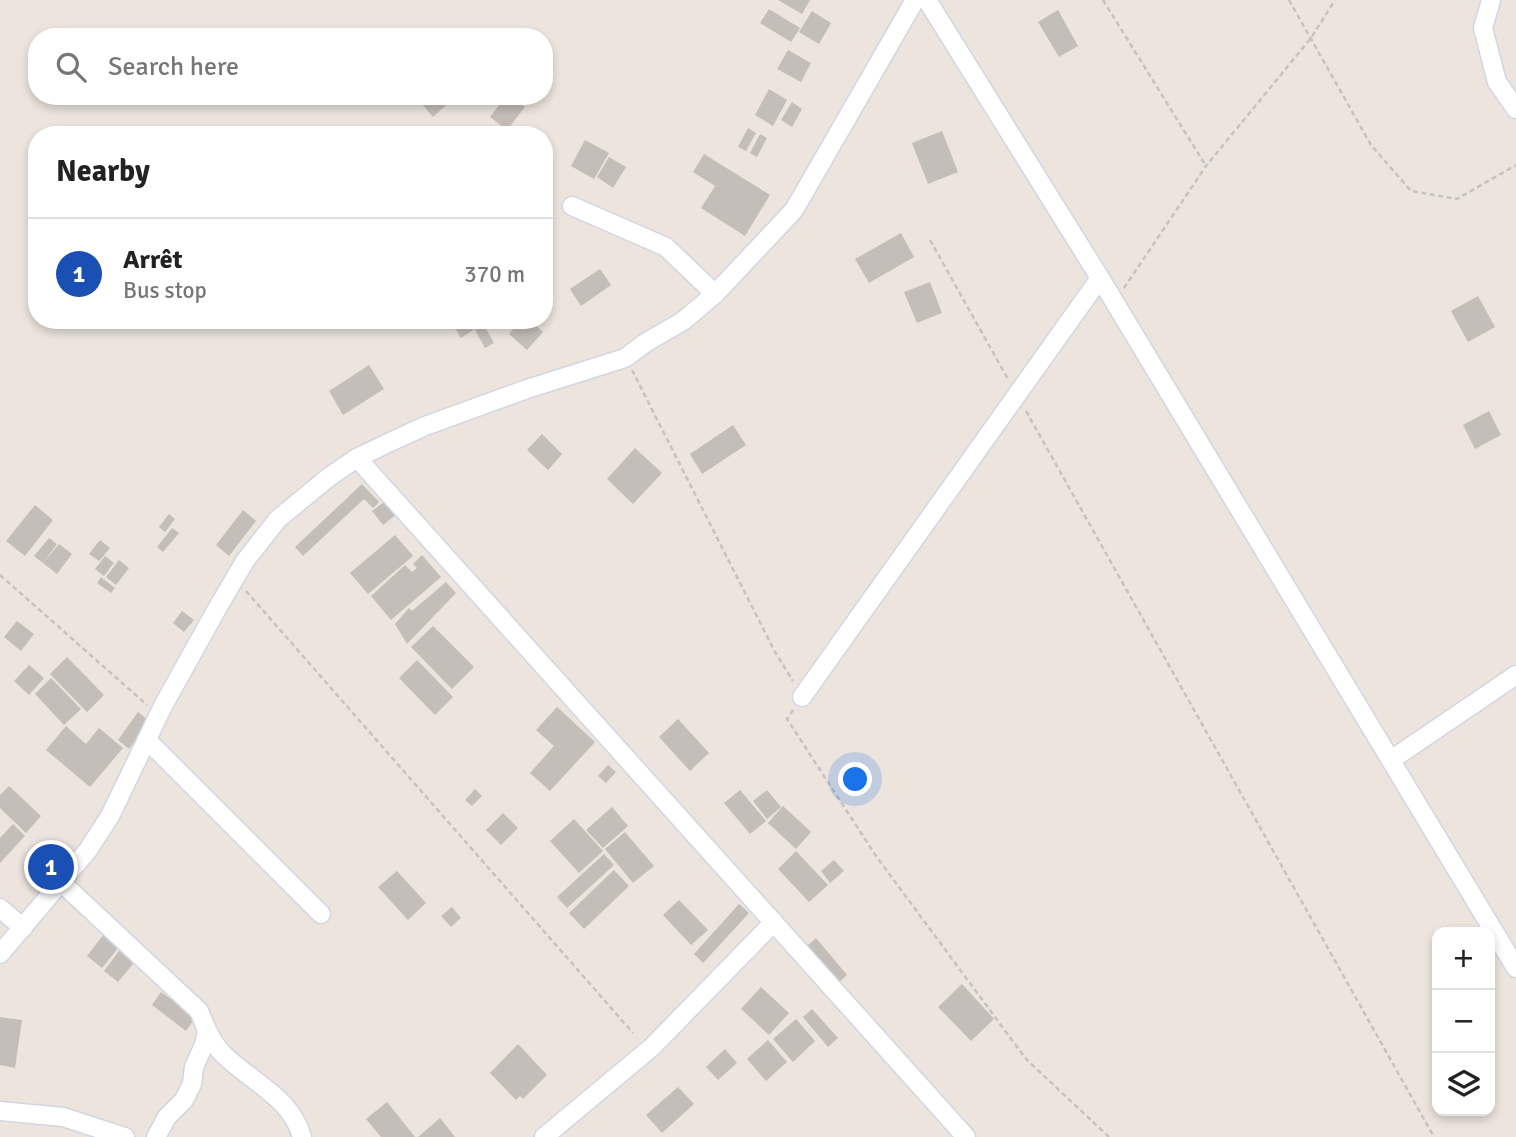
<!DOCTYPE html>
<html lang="en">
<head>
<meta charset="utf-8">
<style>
  body { margin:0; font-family:Signika,sans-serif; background:#f6f6f6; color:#222 }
  .controls { position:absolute; right:21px; bottom:21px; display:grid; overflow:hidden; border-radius:14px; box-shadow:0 4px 10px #0003 }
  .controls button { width:63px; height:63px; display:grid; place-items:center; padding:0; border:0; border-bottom:2px solid #e0e0e0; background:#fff; color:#222; font:35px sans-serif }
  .you { position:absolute; left:856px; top:780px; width:24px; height:24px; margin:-18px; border:5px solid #fff; border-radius:50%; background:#1a73e8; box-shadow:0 0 0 10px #1a73e833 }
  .badge { display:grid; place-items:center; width:46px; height:46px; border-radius:50%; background:#426df3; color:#fff; font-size:23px; font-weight:700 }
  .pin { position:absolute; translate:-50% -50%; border:4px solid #fff; box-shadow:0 2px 7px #0006 }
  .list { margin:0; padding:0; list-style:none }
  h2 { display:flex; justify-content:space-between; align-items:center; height:91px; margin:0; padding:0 28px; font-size:30px }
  h2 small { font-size:23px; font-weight:400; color:#767676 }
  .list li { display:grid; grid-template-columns:46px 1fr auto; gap:21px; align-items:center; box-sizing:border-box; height:112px; padding:0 28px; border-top:2px solid #e0e0e0 }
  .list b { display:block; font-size:26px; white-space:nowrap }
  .list p { margin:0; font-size:23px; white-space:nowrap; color:#767676 }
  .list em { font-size:23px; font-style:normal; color:#767676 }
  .icon { flex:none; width:38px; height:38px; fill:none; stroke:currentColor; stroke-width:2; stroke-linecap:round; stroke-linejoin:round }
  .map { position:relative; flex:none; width:1516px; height:1137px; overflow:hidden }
  .search { position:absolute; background:#fff; box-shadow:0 4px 10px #0003; left:28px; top:28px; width:525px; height:77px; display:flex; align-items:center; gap:18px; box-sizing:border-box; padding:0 24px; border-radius:28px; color:#767676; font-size:26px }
  .panel { position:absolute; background:#fff; box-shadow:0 4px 10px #0003; left:28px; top:126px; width:525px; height:203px; border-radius:28px }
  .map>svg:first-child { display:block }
</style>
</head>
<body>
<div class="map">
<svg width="1516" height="1137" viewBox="0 0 1516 1137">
  <rect width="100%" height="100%" fill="#ece4dd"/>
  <!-- building -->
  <g fill="#c4beb9">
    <polygon points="778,0 810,0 802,14"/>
    <polygon points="769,9 800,28 791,42 760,23"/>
    <polygon points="1058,10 1078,46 1059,57 1038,22"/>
    <polygon points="812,11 831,23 819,44 799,32"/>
    <polygon points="788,50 811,63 801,82 777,69"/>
    <polygon points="769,89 787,100 773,126 755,115"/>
    <polygon points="415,96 449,96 452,100 433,117"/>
    <polygon points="506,96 510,96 525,107 507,130 490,117"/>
    <polygon points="792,102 802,109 792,127 781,120"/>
    <polygon points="748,128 756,133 746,151 738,147"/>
    <polygon points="942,131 958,172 928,184 912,143"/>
    <polygon points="760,134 767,138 757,157 750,153"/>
    <polygon points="585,140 609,153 594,179 571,166"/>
    <polygon points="704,154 770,195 745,236 701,208 715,186 693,172"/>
    <polygon points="609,157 626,167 613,188 597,177"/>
    <polygon points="901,233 914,257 869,283 855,259"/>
    <polygon points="600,269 611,285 581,306 570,289"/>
    <polygon points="930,282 942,313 917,323 904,292"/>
    <polygon points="1478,296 1495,327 1468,342 1451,311"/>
    <polygon points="450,320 488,320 461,338"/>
    <polygon points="521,320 530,320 543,332 527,350 509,334"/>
    <polygon points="484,325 494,343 485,348 475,330"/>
    <polygon points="369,365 384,389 343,415 329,391"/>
    <polygon points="1489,411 1501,435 1475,449 1463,425"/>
    <polygon points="733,425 746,445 702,474 690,454"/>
    <polygon points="542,434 562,454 548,470 527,450"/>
    <polygon points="635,448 662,473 633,504 607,479"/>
    <polygon points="362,484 379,502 373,508 364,499 303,556 295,547"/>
    <polygon points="387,500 398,513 383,525 372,511"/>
    <polygon points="35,505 53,520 25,556 6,541"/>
    <polygon points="243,510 256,521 229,556 216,545"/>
    <polygon points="169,514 175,519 165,532 159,527"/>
    <polygon points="172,528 179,533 163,552 157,547"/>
    <polygon points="395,535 413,556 368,594 350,573"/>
    <polygon points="49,538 57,544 43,563 34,556"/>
    <polygon points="100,540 110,548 99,561 89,554"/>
    <polygon points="59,544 72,554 57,574 43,563"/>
    <polygon points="422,555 441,577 391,620 371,596 405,565 412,572 417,568 413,564"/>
    <polygon points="105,556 114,563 104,576 95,569"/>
    <polygon points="119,560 129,568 116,585 106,577"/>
    <polygon points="101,577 115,588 111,593 97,583"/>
    <polygon points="446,582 456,593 407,644 395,624 409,608 412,611"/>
    <polygon points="182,611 194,620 184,632 173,623"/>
    <polygon points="17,621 34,634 21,651 4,637"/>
    <polygon points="433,626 474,667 452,689 411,647"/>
    <polygon points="67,657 104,695 87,712 50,674"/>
    <polygon points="417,660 453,697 435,715 399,678"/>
    <polygon points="29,665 44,678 29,695 14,681"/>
    <polygon points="51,678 81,709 64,725 35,694"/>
    <polygon points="557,707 595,742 550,791 530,773 554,746 536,730"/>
    <polygon points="138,712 149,721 129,749 118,740"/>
    <polygon points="678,719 709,753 690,771 659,737"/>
    <polygon points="66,726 86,744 99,728 123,748 90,787 46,750"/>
    <polygon points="608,765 616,772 606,783 598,776"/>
    <polygon points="9,786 41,816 26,833 0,808 0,795"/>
    <polygon points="475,789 482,796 472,806 465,800"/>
    <polygon points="740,790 766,821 750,834 724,803"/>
    <polygon points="767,790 781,807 767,819 753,801"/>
    <polygon points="783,806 811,832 796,849 768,823"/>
    <polygon points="612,807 628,826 603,848 586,830"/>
    <polygon points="503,813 518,828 501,845 486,830"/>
    <polygon points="574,819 603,851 579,873 550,841"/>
    <polygon points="13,824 25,836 0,863 0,838"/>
    <polygon points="625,832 654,866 633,883 605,849"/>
    <polygon points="796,851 828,885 809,902 778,869"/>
    <polygon points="604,854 614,865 567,908 557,897"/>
    <polygon points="834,860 844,871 830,883 821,871"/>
    <polygon points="614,870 629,886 584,929 569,913"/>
    <polygon points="397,871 426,903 408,920 378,887"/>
    <polygon points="679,900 708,930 691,945 663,915"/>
    <polygon points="739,904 749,913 703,963 694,954"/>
    <polygon points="452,907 461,918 451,927 441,916"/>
    <polygon points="104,934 119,947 102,968 87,956"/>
    <polygon points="816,938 847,975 838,983 807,946"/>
    <polygon points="122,947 137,959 118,982 104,971"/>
    <polygon points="962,984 994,1019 971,1041 938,1007"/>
    <polygon points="761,987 789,1013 769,1035 741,1009"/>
    <polygon points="161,992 196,1017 186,1031 152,1005"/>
    <polygon points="812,1009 838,1038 828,1047 803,1017"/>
    <polygon points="0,1017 22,1020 15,1068 0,1065"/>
    <polygon points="796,1019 815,1041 793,1062 773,1039"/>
    <polygon points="768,1040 787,1062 766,1081 747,1059"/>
    <polygon points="518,1044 547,1075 523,1099 520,1096 516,1100 490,1073"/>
    <polygon points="725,1049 737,1063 718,1080 706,1067"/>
    <polygon points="678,1087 694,1104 662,1133 646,1115"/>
    <polygon points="387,1102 415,1137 381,1137 366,1119"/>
    <polygon points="440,1118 455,1137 418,1137"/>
  </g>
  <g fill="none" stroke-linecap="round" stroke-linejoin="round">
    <defs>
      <g id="minor">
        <polyline points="927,0 1100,278 1516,968"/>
        <polyline points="1491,0 1483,28 1497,82 1516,109"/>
        <polyline points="572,206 666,247 715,294"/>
        <polyline points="357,458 966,1137"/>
        <polyline points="802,697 1100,278"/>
        <polyline points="147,740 321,914"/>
        <polyline points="1391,760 1516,675"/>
        <path d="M62,883L199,1011C205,1026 212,1043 223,1054C251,1082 291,1097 302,1137"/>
        <polyline points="0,908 23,928"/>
        <polyline points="0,954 88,850 110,816 164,704 218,607 245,561 278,519 329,477 357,458 388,443 425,426 527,389 625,358 645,343 683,321 715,294 794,210 915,0"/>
        <polyline points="0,1111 63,1117 125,1137"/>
        <polyline points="156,1137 167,1117 184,1100 192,1084 194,1067 204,1045 207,1030"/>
        <polyline points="544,1137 652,1047 774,922"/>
      </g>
    </defs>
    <!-- minor casing -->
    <use href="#minor" stroke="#d2d6e2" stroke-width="21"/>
    <!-- path -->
    <g stroke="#c3c3c3" stroke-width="2.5" stroke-dasharray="5 3.5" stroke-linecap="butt">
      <polyline points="1103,0 1206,166"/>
      <polyline points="1289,0 1371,145 1411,191 1457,199 1516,165"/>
      <polyline points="930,240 1009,381"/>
      <polyline points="1124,288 1206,166 1311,38 1335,0"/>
      <polyline points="632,370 775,652 793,681"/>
      <polyline points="1026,411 1434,1137"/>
      <polyline points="0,575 147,705"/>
      <polyline points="246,591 633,1033"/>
      <polyline points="793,710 787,719 876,856 1026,1059 1109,1137"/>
    </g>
    <!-- minor -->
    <use href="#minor" stroke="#fff" stroke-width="18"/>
  </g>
</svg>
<div class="controls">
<button>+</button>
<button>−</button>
<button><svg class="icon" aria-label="layers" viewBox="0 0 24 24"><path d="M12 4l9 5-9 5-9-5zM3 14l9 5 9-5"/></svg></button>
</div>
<div class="you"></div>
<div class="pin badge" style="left:51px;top:867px;background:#1a4fb4">1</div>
<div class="search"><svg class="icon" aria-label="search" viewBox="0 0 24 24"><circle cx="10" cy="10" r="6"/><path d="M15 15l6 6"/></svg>Search here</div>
<section class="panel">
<h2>Nearby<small></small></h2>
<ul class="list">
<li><span class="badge" style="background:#1a4fb4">1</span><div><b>Arrêt</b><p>Bus stop</p></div><em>370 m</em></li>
</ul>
</section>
</div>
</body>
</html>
